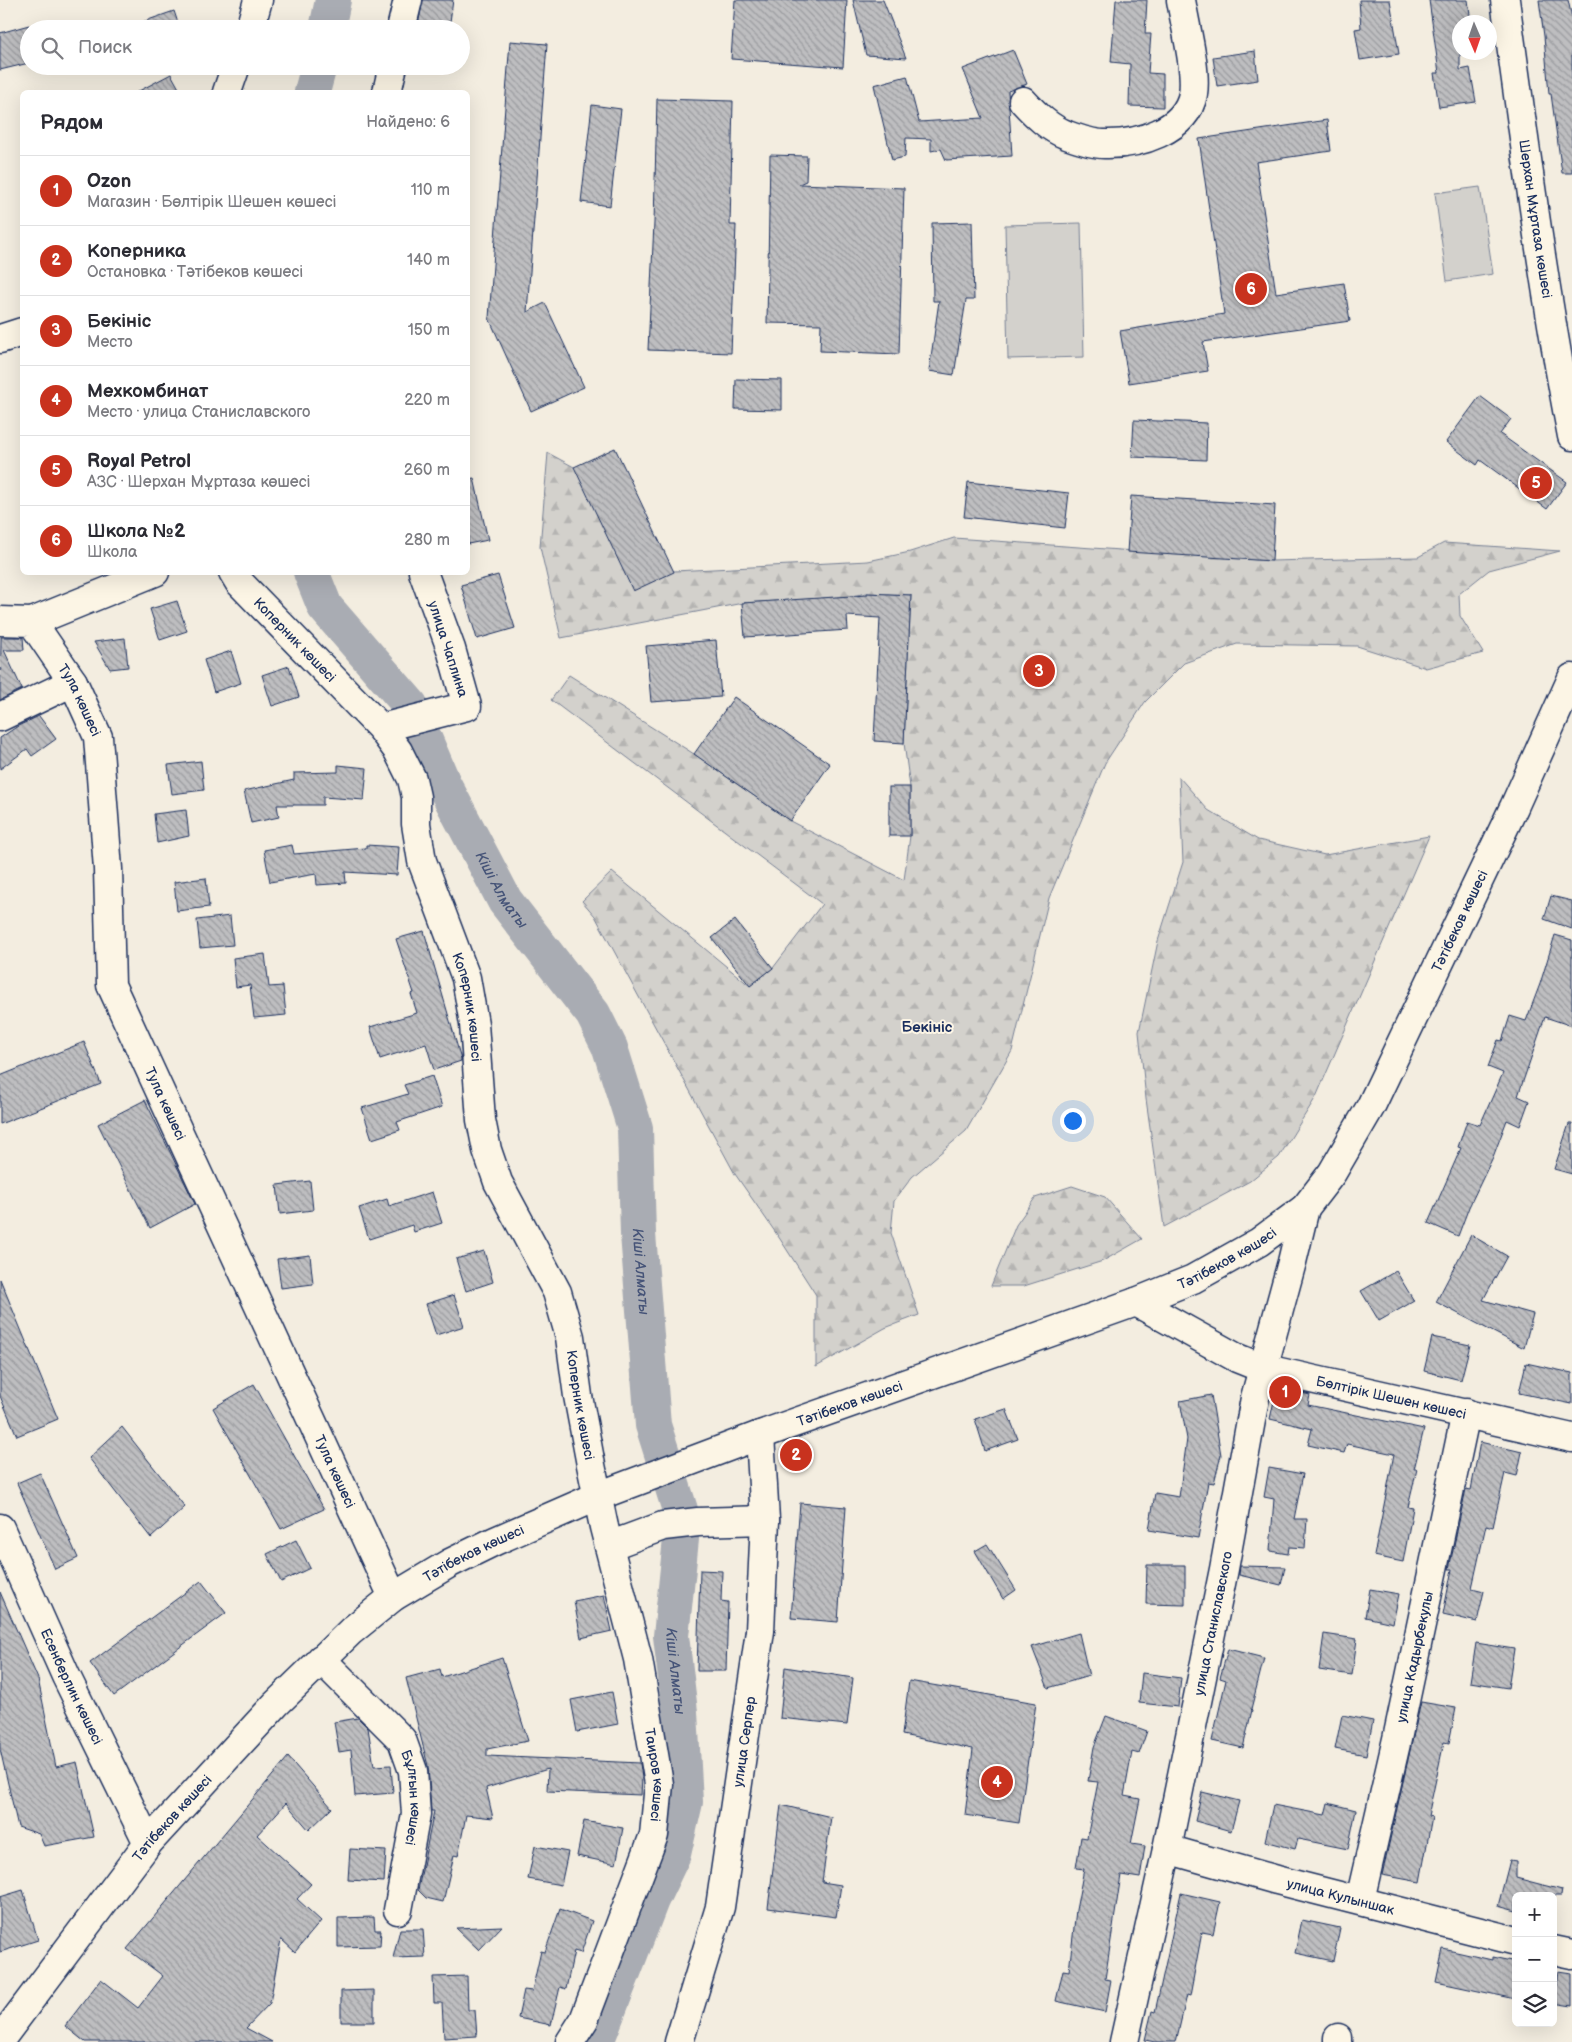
<!DOCTYPE html>
<html lang="ru">
<head>
<meta charset="utf-8">
<style>
  body { margin:0; font-family:"Balsamiq Sans",sans-serif; background:#f7f7f7; color:#2b2b33 }
  .controls { position:absolute; right:15px; bottom:15px; display:grid; overflow:hidden; border-radius:8px; box-shadow:0 5px 20px #0002 }
  .controls button { width:45px; height:45px; display:grid; place-items:center; padding:0; border:0; border-bottom:1px solid #e1e1e2; background:#fff; color:#2b2b33; font:25px sans-serif }
  .compass { position:absolute; left:1452px; top:15px; width:45px; height:45px; border-radius:50%; background:#fff; box-shadow:0 5px 20px #0002; rotate:178deg }
  .you { position:absolute; left:1072px; top:1120px; width:18px; height:18px; margin:-12px; border:4px solid #fff; border-radius:50%; background:#1a73e8; box-shadow:0 0 0 8px #1a73e833 }
  .badge { display:grid; place-items:center; width:32px; height:32px; border-radius:50%; background:#c8321e; color:#fff; font-size:16px; font-weight:700 }
  .pin { position:absolute; translate:-50% -50%; border:2px solid #fff; box-shadow:0 1px 5px #0006 }
  .list { margin:0; padding:0; list-style:none }
  h2 { display:flex; justify-content:space-between; align-items:center; height:65px; margin:0; padding:0 20px; font-size:21px }
  h2 small { font-size:16px; font-weight:400; color:#7c7c81 }
  .list li { display:grid; grid-template-columns:32px 1fr auto; gap:15px; align-items:center; box-sizing:border-box; height:70px; padding:0 20px; border-top:1px solid #e1e1e2 }
  .list b { display:block; font-size:19px; white-space:nowrap }
  .list p { margin:0; font-size:16px; white-space:nowrap; color:#7c7c81 }
  .list em { font-size:16px; font-style:normal; color:#7c7c81 }
  .icon { flex:none; width:28px; height:28px; fill:none; stroke:currentColor; stroke-width:2; stroke-linecap:round; stroke-linejoin:round }
  .map { position:relative; flex:none; width:1572px; height:2042px; overflow:hidden }
  .search { position:absolute; background:#fff; box-shadow:0 5px 20px #0002; left:20px; top:20px; width:450px; height:55px; display:flex; align-items:center; gap:12px; box-sizing:border-box; padding:0 18px; border-radius:28px; color:#7c7c81; font-size:19px }
  .panel { position:absolute; background:#fff; box-shadow:0 5px 20px #0002; left:20px; top:90px; width:450px; height:485px; border-radius:8px }
  .map>svg:first-child { display:block }
</style>
</head>
<body>
<div class="map">
<svg width="1572" height="2042" viewBox="0 0 1572 2042">
  <defs>
    <pattern id="forest-firs" width="22" height="20" patternUnits="userSpaceOnUse" patternTransform="scale(1.25)"><rect width="22" height="20" fill="#d3d1cc"/><path d="M5 1l3.5 6h-7zM16 11l3.5 6h-7z" fill="#b5b4b2"/></pattern>
    <pattern id="building-back-hatch" width="6" height="6" patternUnits="userSpaceOnUse" patternTransform="scale(1.25)"><rect width="6" height="6" fill="#bebec0"/><path d="M-1 5l2 2M0 0l6 6M5-1l2 2" fill="none" stroke="#9a9b9f"/></pattern>
  </defs>
  <rect width="100%" height="100%" fill="#f3ede0"/>
  <filter id="ink" filterUnits="userSpaceOnUse"><feTurbulence type="fractalNoise" baseFrequency=".02" numOctaves="2"/><feDisplacementMap in="SourceGraphic" scale="10" xChannelSelector="R" yChannelSelector="G"/><feConvolveMatrix kernelMatrix="1 2 1 2 8 2 1 2 1" color-interpolation-filters="sRGB"/></filter>
  <g filter="url(#ink)">
    <!-- forest -->
    <g fill="url(#forest-firs)" stroke="#778095">
      <polygon points="548,453 574,467 674,571 868,561 910,552 954,538 1272,561 1418,557 1444,543 1560,551 1489,570 1459,594 1460,616 1483,653 1426,668 1357,646 1237,644 1184,663 1145,702 1105,763 1049,898 1012,1051 966,1131 912,1177 894,1201 891,1233 919,1315 885,1328 816,1367 816,1295 780,1239 735,1174 595,916 582,901 612,872 750,986 773,968 822,904 551,700 569,675 694,754 790,821 904,880 910,836 910,787 904,743 911,595 867,593 846,597 743,603 561,638 540,547"/>
      <polygon points="1179,777 1208,810 1258,840 1325,855 1429,836 1316,1097 1279,1157 1250,1181 1164,1227 1146,1099 1139,1032 1158,941 1183,862"/>
      <polygon points="1072,1186 1105,1197 1142,1239 1103,1261 1024,1286 991,1286 1016,1225 1035,1198"/>
    </g>
    <!-- park -->
    <g fill="#d3d1cc" stroke="#778095">
      <polygon points="1480,187 1493,274 1447,281 1435,193"/>
      <polygon points="1081,223 1084,357 1008,359 1005,225"/>
    </g>
    <g fill="none" stroke-linecap="round" stroke-linejoin="round">
      <!-- river -->
      <g stroke="#a9acb3" stroke-width="36">
        <polyline points="327,29 333,0"/>
        <polyline points="312,92 319,66"/>
        <path id="s1" d="M311,572L325,607L410,705L443,783L505,901L593,1014L610,1048L635,1128L638,1234L653,1425L680,1510L681,1539L671,1636L680,1712L685,1802L673,1854L651,1900L596,2042"/>
      </g>
    </g>
    <!-- building -->
    <g fill="url(#building-back-hatch)" stroke="#1b2f5e">
      <polygon points="423,0 453,0 449,29 417,29"/>
      <polygon points="735,0 847,0 843,67 731,59"/>
      <polygon points="853,0 883,0 906,58 866,55"/>
      <polygon points="1116,0 1147,0 1145,34 1151,34 1148,73 1163,74 1163,107 1129,106 1130,64 1111,62"/>
      <polygon points="1359,0 1390,0 1399,54 1360,60 1355,29 1361,28"/>
      <polygon points="1429,0 1468,0 1471,22 1460,22 1460,70 1470,68 1476,102 1439,107 1434,73 1439,73"/>
      <polygon points="1539,0 1568,0 1572,18 1572,173 1562,173 1551,94 1549,94 1544,36"/>
      <polygon points="174,11 180,29 132,29 131,26"/>
      <polygon points="29,25 29,63 0,70 0,33"/>
      <polygon points="510,41 547,44 527,312 545,303 584,387 531,411 489,318"/>
      <polygon points="1013,50 1027,84 1008,91 1012,156 946,160 941,149 931,151 931,139 906,138 905,157 892,160 874,85 907,76 919,122 983,118 963,69"/>
      <polygon points="1255,51 1258,80 1217,86 1213,57"/>
      <polygon points="171,74 181,92 137,92"/>
      <polygon points="657,99 733,101 730,225 736,225 731,353 648,350 654,223"/>
      <polygon points="592,105 621,109 610,206 581,202"/>
      <polygon points="1327,120 1331,151 1256,162 1276,293 1344,283 1350,321 1203,342 1208,371 1129,383 1120,331 1224,314 1199,139"/>
      <polygon points="770,155 807,156 806,181 799,184 904,188 899,354 820,351 821,324 767,323"/>
      <polygon points="972,222 974,300 966,300 954,375 929,371 939,301 933,301 932,223"/>
      <polygon points="736,379 782,380 782,410 735,409"/>
      <polygon points="1480,396 1511,419 1500,434 1567,482 1547,509 1480,460 1477,465 1446,442"/>
      <polygon points="1134,420 1207,423 1206,460 1132,457"/>
      <polygon points="615,448 674,572 633,591 574,467"/>
      <polygon points="474,478 488,540 468,544 468,479"/>
      <polygon points="968,482 1069,493 1065,528 964,517"/>
      <polygon points="1131,496 1275,505 1272,561 1127,552"/>
      <polygon points="498,575 515,628 477,639 461,585"/>
      <polygon points="867,593 911,595 904,743 874,741 880,618 847,616 848,630 745,637 742,603 867,595"/>
      <polygon points="177,601 187,631 160,640 150,609"/>
      <polygon points="1,637 23,637 24,650 4,650 22,689 0,700"/>
      <polygon points="125,638 128,667 110,669 94,642"/>
      <polygon points="716,640 721,697 651,702 646,646"/>
      <polygon points="231,651 241,683 214,692 204,660"/>
      <polygon points="289,666 299,697 272,706 262,675"/>
      <polygon points="734,697 830,764 790,821 694,754"/>
      <polygon points="39,716 56,739 32,756 27,749 0,769 0,738 18,726"/>
      <polygon points="201,761 204,790 172,794 168,765"/>
      <polygon points="338,765 367,768 364,800 323,797 323,805 277,805 279,817 251,823 244,791 294,780 294,773 338,772"/>
      <rect x="889" y="787" width="21" height="49"/>
      <polygon points="186,810 189,836 157,843 154,814"/>
      <polygon points="292,845 294,854 366,848 366,845 399,847 397,875 345,872 346,883 317,885 316,874 270,882 264,850"/>
      <polygon points="206,878 209,907 177,911 174,882"/>
      <polygon points="1551,896 1572,901 1572,929 1544,919"/>
      <polygon points="230,916 233,945 200,948 197,920"/>
      <polygon points="735,920 773,968 750,986 712,938"/>
      <polygon points="424,931 461,1059 461,1061 434,1070 426,1044 380,1059 370,1027 417,1013 411,994 414,993 396,939"/>
      <polygon points="1555,935 1572,940 1572,1026 1545,1017 1518,1096 1529,1101 1520,1126 1507,1120 1493,1157 1469,1207 1458,1236 1428,1223 1461,1148 1458,1147 1467,1121 1480,1125 1503,1073 1488,1067 1498,1040 1502,1041 1510,1016 1526,1021 1540,984"/>
      <polygon points="265,954 269,987 283,986 286,1015 254,1018 250,985 236,987 233,958"/>
      <polygon points="84,1042 101,1084 0,1124 0,1076"/>
      <polygon points="432,1076 442,1107 397,1122 400,1130 372,1139 362,1108 408,1094 404,1085"/>
      <polygon points="145,1100 195,1204 150,1228 98,1124"/>
      <polygon points="1569,1124 1572,1124 1572,1174 1554,1169"/>
      <polygon points="310,1181 313,1210 280,1214 277,1185"/>
      <polygon points="432,1192 442,1223 414,1232 412,1225 369,1239 359,1208 387,1199 389,1206"/>
      <polygon points="1471,1235 1507,1256 1483,1300 1533,1314 1524,1348 1436,1302"/>
      <polygon points="484,1251 493,1282 466,1291 456,1259"/>
      <polygon points="310,1255 313,1284 281,1288 277,1259"/>
      <polygon points="1396,1271 1414,1301 1379,1321 1361,1291"/>
      <polygon points="0,1279 58,1419 17,1436 0,1396"/>
      <polygon points="454,1295 464,1326 436,1335 426,1304"/>
      <polygon points="1432,1337 1470,1345 1461,1380 1424,1371"/>
      <polygon points="1526,1363 1572,1373 1572,1404 1519,1393"/>
      <polygon points="254,1384 324,1509 281,1529 213,1408"/>
      <polygon points="1277,1387 1310,1395 1308,1405 1424,1429 1414,1469 1417,1469 1408,1507 1413,1508 1403,1562 1374,1556 1394,1454 1347,1444 1344,1453 1308,1445 1312,1429 1270,1419"/>
      <polygon points="1211,1395 1221,1455 1214,1483 1208,1482 1198,1538 1149,1530 1155,1493 1179,1497 1187,1439 1180,1401"/>
      <polygon points="1006,1409 1018,1439 985,1451 975,1419"/>
      <polygon points="122,1427 185,1507 151,1538 89,1458"/>
      <polygon points="1480,1442 1522,1452 1517,1476 1505,1473 1493,1527 1486,1525 1472,1588 1484,1591 1477,1622 1443,1614 1452,1569 1449,1569 1466,1489 1471,1490"/>
      <polygon points="1269,1468 1303,1474 1294,1519 1307,1519 1305,1548 1289,1547 1288,1554 1270,1551 1274,1499 1264,1497"/>
      <polygon points="40,1473 78,1558 55,1569 17,1483"/>
      <polygon points="800,1503 846,1507 838,1622 791,1618"/>
      <polygon points="296,1540 310,1568 281,1582 267,1554"/>
      <polygon points="987,1544 1016,1590 1003,1599 975,1551"/>
      <polygon points="1147,1565 1185,1565 1185,1605 1146,1604"/>
      <polygon points="1240,1566 1285,1567 1281,1585 1239,1575"/>
      <polygon points="700,1570 722,1571 721,1601 728,1602 726,1671 697,1671"/>
      <polygon points="201,1581 226,1613 114,1696 90,1663"/>
      <polygon points="1370,1589 1399,1594 1393,1623 1365,1617"/>
      <polygon points="0,1592 38,1679 56,1767 77,1762 94,1837 44,1846 39,1834 18,1827 0,1749"/>
      <polygon points="604,1595 612,1631 581,1638 574,1601"/>
      <polygon points="1079,1633 1089,1676 1048,1688 1032,1647"/>
      <polygon points="1324,1634 1357,1639 1352,1675 1319,1670"/>
      <polygon points="1476,1643 1514,1649 1508,1688 1470,1682"/>
      <polygon points="1228,1649 1264,1658 1251,1709 1252,1710 1243,1748 1212,1741 1226,1680 1220,1678"/>
      <polygon points="502,1658 528,1741 487,1749 487,1756 640,1763 642,1778 641,1795 547,1791 548,1769 486,1788 493,1818 466,1815 458,1856 454,1855 443,1902 426,1898 418,1890 434,1811 431,1811 428,1766 406,1678 440,1669 442,1677"/>
      <polygon points="785,1667 853,1678 847,1725 780,1718"/>
      <polygon points="1142,1673 1181,1678 1178,1707 1139,1703"/>
      <polygon points="909,1681 1036,1703 1019,1823 965,1815 973,1749 902,1735"/>
      <polygon points="612,1692 618,1724 577,1732 571,1700"/>
      <polygon points="1421,1702 1456,1708 1449,1743 1444,1742 1428,1816 1432,1817 1420,1882 1382,1875"/>
      <polygon points="1342,1715 1373,1721 1366,1755 1335,1749"/>
      <polygon points="1106,1716 1147,1731 1139,1754 1132,1752 1124,1796 1140,1799 1131,1844 1145,1846 1140,1878 1121,1875 1105,1979 1111,1980 1105,2012 1056,2001 1063,1970 1069,1971 1076,1910 1084,1869 1076,1868 1081,1837 1087,1838 1098,1782 1088,1781 1094,1747"/>
      <polygon points="358,1718 368,1728 374,1766 391,1765 393,1793 355,1796 351,1750 339,1752 334,1722"/>
      <polygon points="288,1757 332,1808 309,1830 286,1803 257,1835 311,1884 297,1899 321,1921 295,1952 281,1939 270,2003 246,2028 272,2042 85,2042 65,2026 101,1979 138,2008 163,1976 127,1949"/>
      <polygon points="1202,1792 1239,1801 1231,1831 1195,1821"/>
      <polygon points="1328,1803 1356,1810 1348,1849 1298,1839 1295,1849 1265,1841 1273,1805 1325,1815"/>
      <polygon points="781,1805 831,1817 822,1882 841,1885 836,1917 768,1908"/>
      <polygon points="584,1821 623,1828 616,1864 577,1856"/>
      <polygon points="535,1846 568,1852 561,1885 528,1879"/>
      <polygon points="350,1849 386,1851 384,1882 348,1880"/>
      <polygon points="1510,1860 1516,1861 1516,1878 1562,1890 1561,1896 1516,1896 1516,1911 1498,1906"/>
      <polygon points="23,1890 38,1940 0,1952 0,1897"/>
      <polygon points="1181,1893 1220,1902 1213,1934 1202,1932 1190,1996 1187,1995 1176,2042 1155,2042 1145,2040 1152,2011 1155,2012"/>
      <polygon points="560,1909 592,1921 581,1953 574,1951 566,1989 560,1987 551,2025 518,2018 524,1990 532,1991 541,1951 545,1952"/>
      <polygon points="374,1917 375,1930 381,1930 380,1946 338,1947 338,1918"/>
      <polygon points="1302,1920 1340,1928 1333,1961 1295,1953"/>
      <polygon points="502,1926 479,1950 456,1928"/>
      <polygon points="400,1929 423,1929 425,1957 393,1958"/>
      <polygon points="1443,1949 1492,1960 1492,1957 1516,1962 1516,1999 1436,1982"/>
      <polygon points="1558,1971 1572,1973 1572,2006 1553,2003"/>
      <polygon points="467,1976 468,2010 475,2010 477,2036 444,2038 442,2003 434,2003 433,1977"/>
      <polygon points="374,1990 374,2022 341,2022 341,1991"/>
    </g>
    <g fill="none" stroke-linecap="round" stroke-linejoin="round">
      <defs>
        <g id="minor">
          <path id="s2" d="M1505,0C1525,146 1544,292 1572,436"/>
          <polyline points="250,29 258,0"/>
          <polyline points="401,29 408,0"/>
          <polyline points="227,92 236,66"/>
          <polyline points="387,92 393,66"/>
          <path d="M1023,101C1036,115 1049,128 1067,135C1078,139 1093,144 1104,144C1138,145 1186,131 1193,94C1197,70 1185,25 1181,0"/>
          <polyline points="0,339 22,332"/>
          <path id="s3" d="M233,572L239,582L381,728L398,751L412,779L416,797V824L422,861L466,978L474,1024L481,1120L487,1150L498,1182L557,1292L570,1337L578,1396L591,1465L604,1527L638,1659L659,1784L654,1835L584,2020L570,2042"/>
          <path id="s4" d="M0,621L32,622L73,682L98,737L108,869L111,985L393,1597"/>
          <polyline points="32,622 155,572"/>
          <polyline points="0,717 73,682"/>
          <polyline points="381,728 467,706 451,649 423,572"/>
          <path id="s5" d="M1136,1302L1237,1358L1262,1368L1572,1438"/>
          <path id="s6" d="M0,1528L66,1676L148,1843"/>
          <polyline points="609,1546 663,1526 698,1522 765,1520"/>
          <path id="s7" d="M321,1659L402,1740L413,1771L416,1814L398,1910"/>
          <path id="s8" d="M1167,1849L1277,1880L1516,1941"/>
          <path id="s9" d="M1360,1900L1397,1739L1466,1413"/>
          <polyline points="1553,1950 1572,1954"/>
          <path id="s10" d="M679,2042L720,1907L760,1631L765,1520L760,1435"/>
          <path id="s11" d="M1124,2042L1167,1849L1224,1569L1255,1398L1292,1262L1305,1208"/>
          <polyline points="1338,2042 1338,2038"/>
        </g>
        <g id="major">
          <path id="s12" d="M0,2040L148,1843L276,1704L351,1631L393,1597L450,1563L495,1541L598,1496L760,1435L1136,1302L1193,1279L1259,1242L1305,1208L1332,1173L1371,1106L1514,807L1572,678"/>
        </g>
      </defs>
      <!-- minor casing -->
      <use href="#minor" stroke="#1b2f5e" stroke-width="31"/>
      <!-- major casing -->
      <use href="#major" stroke="#1b2f5e" stroke-width="31"/>
      <!-- minor -->
      <use href="#minor" stroke="#fcf5e5" stroke-width="28"/>
      <!-- major -->
      <use href="#major" stroke="#fcf5e5" stroke-width="28"/>
    </g>
  </g>
  <g text-anchor="middle" dominant-baseline="central" stroke-width="4" stroke-linejoin="round" paint-order="stroke">
    <!-- street labels -->
    <g font-size="14" fill="#1b2f5e" stroke="#fcf5e5">
      <text stroke="none"><textPath href="#s2" startOffset="221">Шерхан Мұртаза көшесі</textPath></text>
      <text stroke="none"><textPath href="#s3" startOffset="92">Коперник көшесі</textPath></text>
      <text transform="translate(448 649) rotate(72)">улица Чаплина</text>
      <text stroke="none"><textPath href="#s4" startOffset="124">Тула көшесі</textPath></text>
      <text stroke="none"><textPath href="#s12" startOffset="1916">Тәтібеков көшесі</textPath></text>
      <text stroke="none"><textPath href="#s3" startOffset="512">Коперник көшесі</textPath></text>
      <text stroke="none"><textPath href="#s4" startOffset="544">Тула көшесі</textPath></text>
      <text stroke="none"><textPath href="#s12" startOffset="1496">Тәтібеков көшесі</textPath></text>
      <text stroke="none"><textPath href="#s5" startOffset="275">Бөлтірік Шешен көшесі</textPath></text>
      <text stroke="none"><textPath href="#s12" startOffset="1091">Тәтібеков көшесі</textPath></text>
      <text stroke="none"><textPath href="#s3" startOffset="931">Коперник көшесі</textPath></text>
      <text stroke="none"><textPath href="#s4" startOffset="949">Тула көшесі</textPath></text>
      <text stroke="none"><textPath href="#s12" startOffset="686">Тәтібеков көшесі</textPath></text>
      <text stroke="none"><textPath href="#s11" startOffset="428">улица Станиславского</textPath></text>
      <text stroke="none"><textPath href="#s9" startOffset="249">улица Кадырбекулы</textPath></text>
      <text stroke="none"><textPath href="#s6" startOffset="174">Есенберлин көшесі</textPath></text>
      <text stroke="none"><textPath href="#s10" startOffset="308">улица Серпер</textPath></text>
      <text stroke="none"><textPath href="#s3" startOffset="1309">Таиров көшесі</textPath></text>
      <text stroke="none"><textPath href="#s7" startOffset="174">Бұлғын көшесі</textPath></text>
      <text stroke="none"><textPath href="#s12" startOffset="281">Тәтібеков көшесі</textPath></text>
      <text stroke="none"><textPath href="#s8" startOffset="180">улица Кулыншак</textPath></text>
    </g>
    <!-- water labels -->
    <g font-size="15" font-style="italic" fill="#465478" stroke="#fcf5e5">
      <text stroke="none"><textPath href="#s1" startOffset="374">Кіші Алматы</textPath></text>
      <text stroke="none"><textPath href="#s1" startOffset="794">Кіші Алматы</textPath></text>
      <text stroke="none"><textPath href="#s1" startOffset="1199">Кіші Алматы</textPath></text>
    </g>
    <!-- neighbourhood labels -->
    <g font-size="15" font-weight="bold" fill="#1b2f5e" stroke="#fcf5e5">
      <text x="927" y="1027">Бекініс</text>
    </g>
  </g>
</svg>
<div class="controls">
<button>+</button>
<button>−</button>
<button><svg class="icon" aria-label="layers" viewBox="0 0 24 24"><path d="M12 4l9 5-9 5-9-5zM3 14l9 5 9-5"/></svg></button>
</div>
<svg class="compass" viewBox="-18 -18 36 36"><path d="M0-13l5 13h-10z" fill="#e53935"/><path d="M0 13l5-13h-10z" fill="#7c7c81"/></svg>
<div class="you"></div>
<div class="pin badge" style="left:1285px;top:1392px">1</div>
<div class="pin badge" style="left:796px;top:1455px">2</div>
<div class="pin badge" style="left:1039px;top:671px">3</div>
<div class="pin badge" style="left:997px;top:1782px">4</div>
<div class="pin badge" style="left:1536px;top:483px">5</div>
<div class="pin badge" style="left:1251px;top:289px">6</div>
<div class="search"><svg class="icon" aria-label="search" viewBox="0 0 24 24"><circle cx="10" cy="10" r="6"/><path d="M15 15l6 6"/></svg>Поиск</div>
<section class="panel">
<h2>Рядом<small>Найдено: 6</small></h2>
<ul class="list">
<li><span class="badge">1</span><div><b>Ozon</b><p>Магазин · Бөлтірік Шешен көшесі</p></div><em>110 m</em></li>
<li><span class="badge">2</span><div><b>Коперника</b><p>Остановка · Тәтібеков көшесі</p></div><em>140 m</em></li>
<li><span class="badge">3</span><div><b>Бекініс</b><p>Место</p></div><em>150 m</em></li>
<li><span class="badge">4</span><div><b>Мехкомбинат</b><p>Место · улица Станиславского</p></div><em>220 m</em></li>
<li><span class="badge">5</span><div><b>Royal Petrol</b><p>АЗС · Шерхан Мұртаза көшесі</p></div><em>260 m</em></li>
<li><span class="badge">6</span><div><b>Школа №2</b><p>Школа</p></div><em>280 m</em></li>
</ul>
</section>
</div>
</body>
</html>
